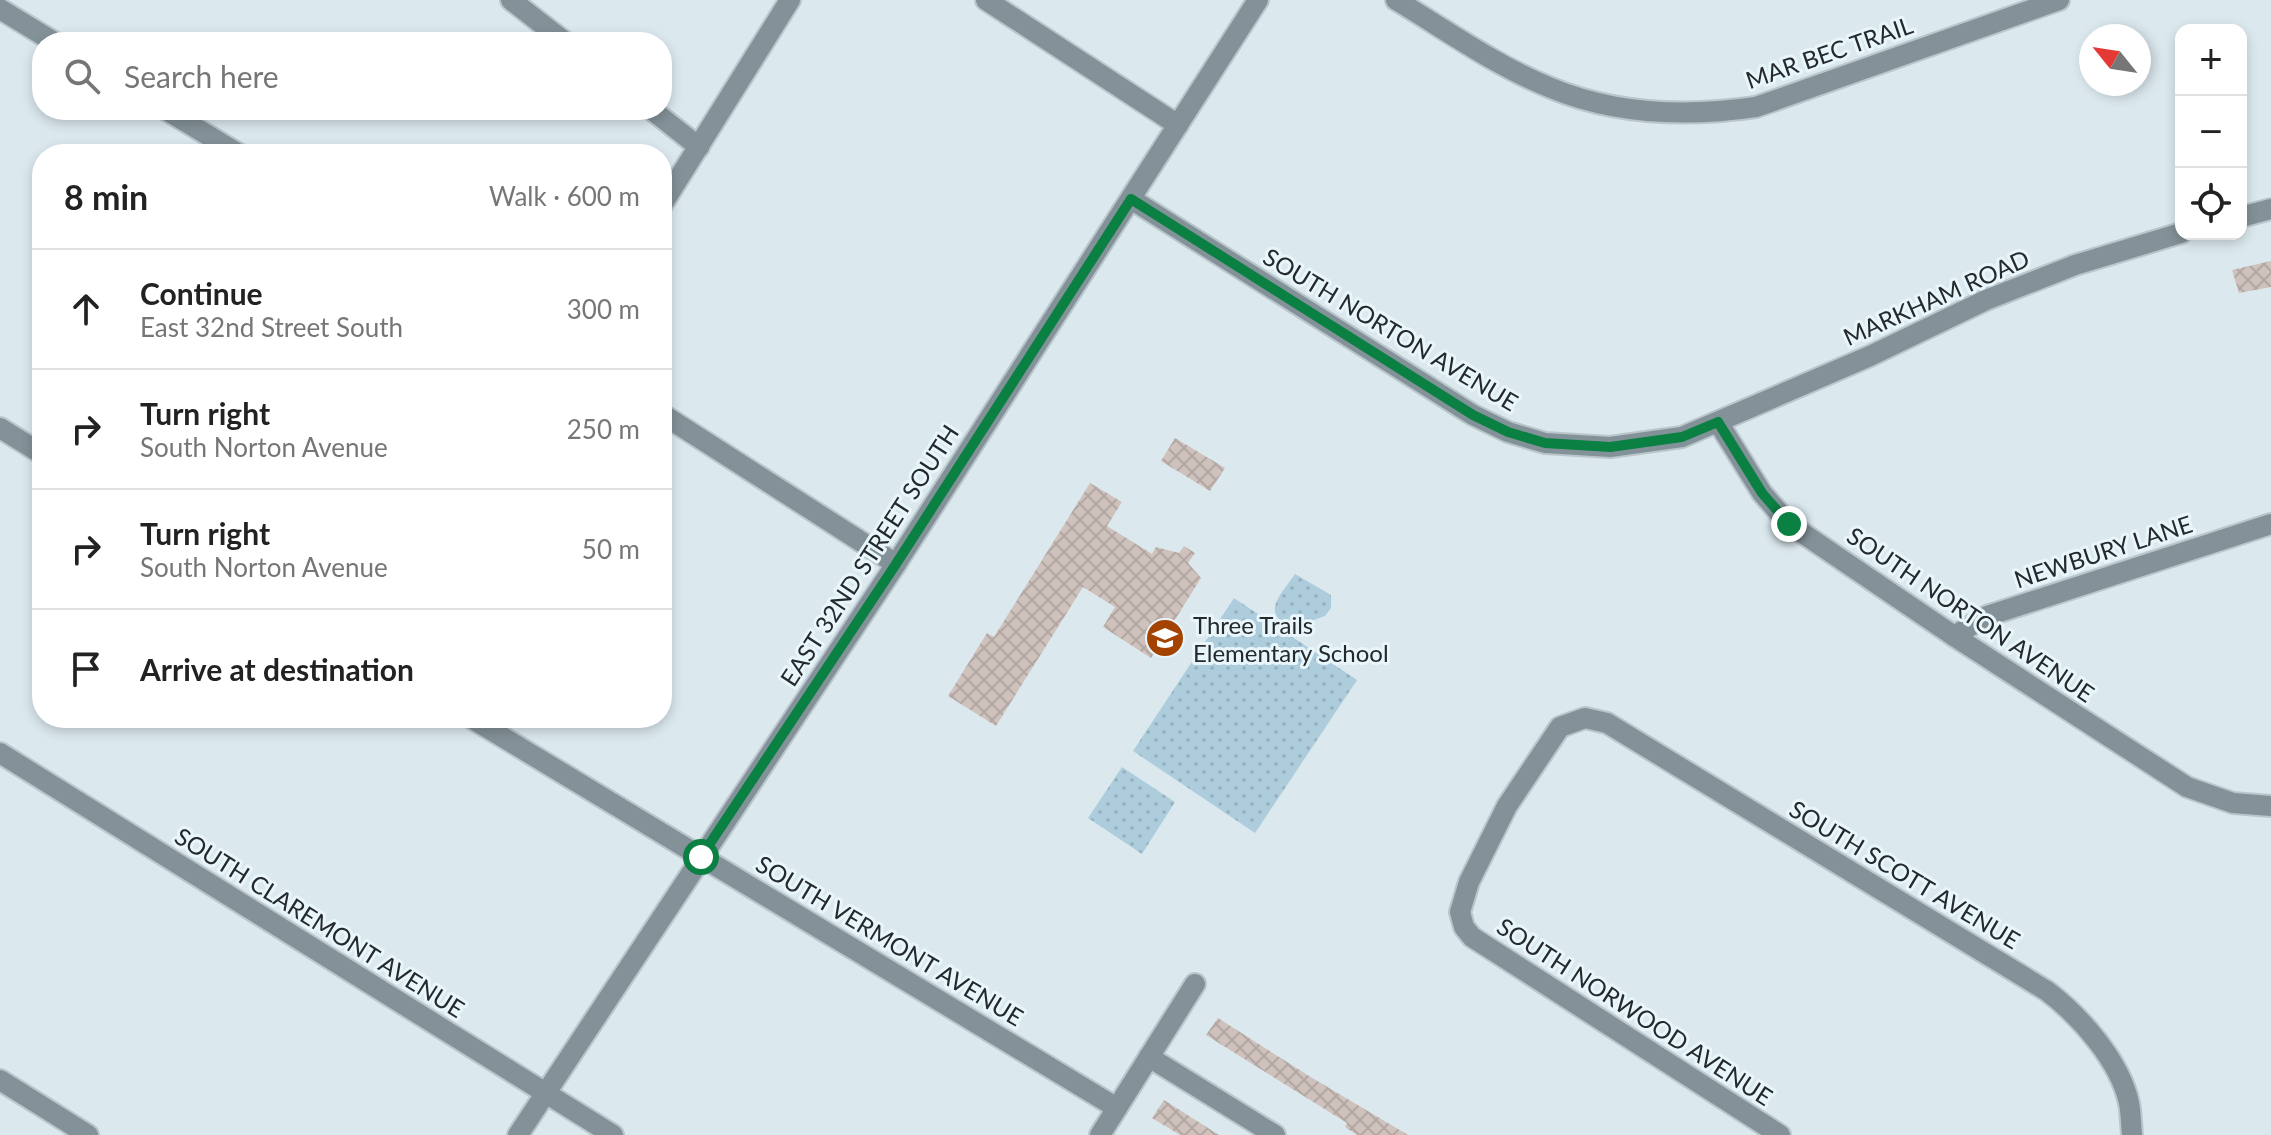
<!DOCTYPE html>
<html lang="en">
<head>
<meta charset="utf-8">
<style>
  body { margin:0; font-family:Lato,sans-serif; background:#f2f2f2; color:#222 }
  .controls { position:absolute; right:24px; top:24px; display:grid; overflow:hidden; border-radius:16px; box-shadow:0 4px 12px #0003 }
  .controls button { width:72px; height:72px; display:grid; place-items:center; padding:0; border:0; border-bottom:2px solid #e0e0e0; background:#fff; color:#222; font:40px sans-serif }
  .compass { position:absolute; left:2079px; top:24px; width:72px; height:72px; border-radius:50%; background:#fff; box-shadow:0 4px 12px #0003; rotate:300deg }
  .stop { position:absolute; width:24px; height:24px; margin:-18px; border:6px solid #0b8043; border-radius:50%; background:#fff }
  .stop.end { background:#0b8043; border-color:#fff; box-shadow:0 2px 8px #0008 }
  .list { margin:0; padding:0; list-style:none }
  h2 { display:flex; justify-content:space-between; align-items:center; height:104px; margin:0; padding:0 32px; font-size:34px }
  h2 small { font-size:26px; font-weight:400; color:#767676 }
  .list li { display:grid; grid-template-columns:52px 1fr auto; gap:24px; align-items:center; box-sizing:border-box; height:120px; padding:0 32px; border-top:2px solid #e0e0e0 }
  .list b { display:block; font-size:30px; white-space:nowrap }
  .list p { margin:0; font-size:26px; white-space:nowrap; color:#767676 }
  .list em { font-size:26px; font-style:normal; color:#767676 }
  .icon { flex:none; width:44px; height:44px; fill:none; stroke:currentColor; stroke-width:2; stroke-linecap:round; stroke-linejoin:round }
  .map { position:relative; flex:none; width:2271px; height:1135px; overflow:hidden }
  .search { position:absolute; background:#fff; box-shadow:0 4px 12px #0003; left:32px; top:32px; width:640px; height:88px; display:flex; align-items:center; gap:20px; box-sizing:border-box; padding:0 28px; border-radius:32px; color:#767676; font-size:30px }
  .panel { position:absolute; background:#fff; box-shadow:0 4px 12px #0003; left:32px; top:144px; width:640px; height:584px; border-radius:32px }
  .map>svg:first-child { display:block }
</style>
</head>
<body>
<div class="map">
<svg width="2271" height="1135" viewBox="0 0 2271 1135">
  <defs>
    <pattern id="park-dots" width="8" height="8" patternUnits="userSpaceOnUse" patternTransform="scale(2)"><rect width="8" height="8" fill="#adcddc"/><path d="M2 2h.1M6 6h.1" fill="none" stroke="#95b0bd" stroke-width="1.8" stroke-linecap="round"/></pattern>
    <pattern id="building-cross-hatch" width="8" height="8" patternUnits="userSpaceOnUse" patternTransform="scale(2)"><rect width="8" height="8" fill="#cfc2bc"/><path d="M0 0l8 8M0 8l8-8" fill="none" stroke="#b2a7a2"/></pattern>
  </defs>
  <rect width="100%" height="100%" fill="#dbe9ef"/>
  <!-- park -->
  <g fill="url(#park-dots)">
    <path d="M1295,574L1331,595V608L1325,616L1292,628C1259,613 1281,595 1295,574Z"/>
    <polygon points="1234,598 1357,680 1255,833 1133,751"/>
    <polygon points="1122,767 1175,802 1142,854 1088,818"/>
  </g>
  <!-- building -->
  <g fill="url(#building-cross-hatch)">
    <polygon points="2271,261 2271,287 2239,293 2232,270"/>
    <polygon points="1175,438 1225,468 1210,491 1161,461"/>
    <polygon points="1090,483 1122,502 1107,526 1152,554 1156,547 1179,553 1184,546 1195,553 1188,563 1201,578 1151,658 1103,627 1115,607 1083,587 996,726 948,696 987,633 994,637"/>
    <polygon points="1218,1018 1309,1076 1408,1135 1357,1135 1345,1127 1347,1123 1206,1035"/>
    <polygon points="1164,1100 1219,1135 1180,1135 1152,1118"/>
  </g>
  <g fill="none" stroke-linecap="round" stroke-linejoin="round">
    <defs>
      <g id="minor">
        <polyline points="511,0 565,42"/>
        <polyline points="986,0 1178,125"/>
        <path d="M1396,0C1446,30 1496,66 1551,88C1616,115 1687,117 1756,107L2059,0"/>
        <polyline points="0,9 54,42"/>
        <polyline points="166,110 239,154"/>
        <polyline points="652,110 699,147"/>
        <polyline points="1131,199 1473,415 1508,432 1545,443 1610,447 1682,437 1870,356 1986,300 2075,265 2181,233"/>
        <polyline points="662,205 790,0"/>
        <polyline points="2241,217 2271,209"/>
        <polyline points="662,414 896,564"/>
        <polyline points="1718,422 1762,493 1789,524 1954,636 2187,787 2233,803 2271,806"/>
        <polyline points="0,428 42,454"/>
        <polyline points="1954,636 1987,616 2271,524"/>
        <polyline points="471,718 1117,1108"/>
        <polyline points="0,753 613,1135"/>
        <polyline points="1149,1057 1275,1135"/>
        <polyline points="0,1080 88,1135"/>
        <polyline points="518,1135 896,564 1258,0"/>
        <polyline points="1100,1135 1195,984"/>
        <path d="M1780,1135L1472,937L1464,927L1460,912L1469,882L1507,806L1560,727L1585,718L1607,723L2047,991C2080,1016 2120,1061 2129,1103C2131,1113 2131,1125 2132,1135"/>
      </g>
    </defs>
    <!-- minor casing -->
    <use href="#minor" stroke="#bac6cc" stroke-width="24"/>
    <!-- minor -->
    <use href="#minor" stroke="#839298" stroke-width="20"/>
  </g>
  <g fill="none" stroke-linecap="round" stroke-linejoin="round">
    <!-- route -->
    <polyline stroke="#0b8043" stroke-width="10" points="701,857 896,564 1131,199 1473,415 1508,432 1545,443 1610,447 1682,437 1718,422 1762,493 1789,524"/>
  </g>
  <!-- icons -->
  <defs>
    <symbol id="school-disc" viewBox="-11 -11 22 22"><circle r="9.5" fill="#a44300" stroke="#e8f6fc"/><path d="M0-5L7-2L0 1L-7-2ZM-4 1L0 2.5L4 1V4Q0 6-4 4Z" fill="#fff"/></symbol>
  </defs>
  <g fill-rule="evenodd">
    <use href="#school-disc" x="1143" y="616" width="44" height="44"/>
  </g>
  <g text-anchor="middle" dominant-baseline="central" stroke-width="6" stroke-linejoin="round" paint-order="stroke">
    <!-- street labels -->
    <g font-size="24" fill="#24292b" stroke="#e8f6fc">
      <text transform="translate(1829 52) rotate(-19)">MAR BEC TRAIL</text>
      <text transform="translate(1936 297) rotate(-24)">MARKHAM ROAD</text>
      <text transform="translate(1391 329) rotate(31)">SOUTH NORTON AVENUE</text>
      <text transform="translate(2103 551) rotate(-18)">NEWBURY LANE</text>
      <text transform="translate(869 555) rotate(-57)">EAST 32ND STREET SOUTH</text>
      <text transform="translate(1971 614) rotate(34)">SOUTH NORTON AVENUE</text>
      <text transform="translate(1905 874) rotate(31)">SOUTH SCOTT AVENUE</text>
      <text transform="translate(320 922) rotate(32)">SOUTH CLAREMONT AVENUE</text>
      <text transform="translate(890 940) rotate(31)">SOUTH VERMONT AVENUE</text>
      <text transform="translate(1635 1011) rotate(33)">SOUTH NORWOOD AVENUE</text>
    </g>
    <!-- poi labels -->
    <g font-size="24" fill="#24292b" stroke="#e8f6fc" text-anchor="start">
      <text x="1193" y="624">Three Trails<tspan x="1193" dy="28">Elementary School</tspan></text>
    </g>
  </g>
</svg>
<div class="controls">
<button>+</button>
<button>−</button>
<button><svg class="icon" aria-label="locate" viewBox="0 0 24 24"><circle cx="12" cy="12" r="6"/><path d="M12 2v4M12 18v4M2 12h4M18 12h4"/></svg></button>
</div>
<svg class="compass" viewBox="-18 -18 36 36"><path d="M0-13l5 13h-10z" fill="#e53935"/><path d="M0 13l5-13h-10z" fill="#767676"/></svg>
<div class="stop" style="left:701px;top:857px"></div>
<div class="stop end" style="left:1789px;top:524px"></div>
<div class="search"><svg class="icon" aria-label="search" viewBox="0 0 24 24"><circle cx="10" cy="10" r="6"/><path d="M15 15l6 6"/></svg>Search here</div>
<section class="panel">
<h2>8 min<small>Walk · 600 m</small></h2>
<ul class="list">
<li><svg class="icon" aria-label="ahead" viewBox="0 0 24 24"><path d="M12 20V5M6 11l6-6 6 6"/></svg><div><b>Continue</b><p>East 32nd Street South</p></div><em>300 m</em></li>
<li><svg class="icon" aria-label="right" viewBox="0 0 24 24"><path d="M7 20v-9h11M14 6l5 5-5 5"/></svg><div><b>Turn right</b><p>South Norton Avenue</p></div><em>250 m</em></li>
<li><svg class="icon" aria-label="right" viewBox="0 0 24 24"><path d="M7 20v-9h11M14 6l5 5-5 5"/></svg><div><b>Turn right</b><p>South Norton Avenue</p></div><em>50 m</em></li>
<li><svg class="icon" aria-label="arrive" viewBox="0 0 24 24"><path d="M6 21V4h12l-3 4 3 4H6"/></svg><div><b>Arrive at destination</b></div></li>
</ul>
</section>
</div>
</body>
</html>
